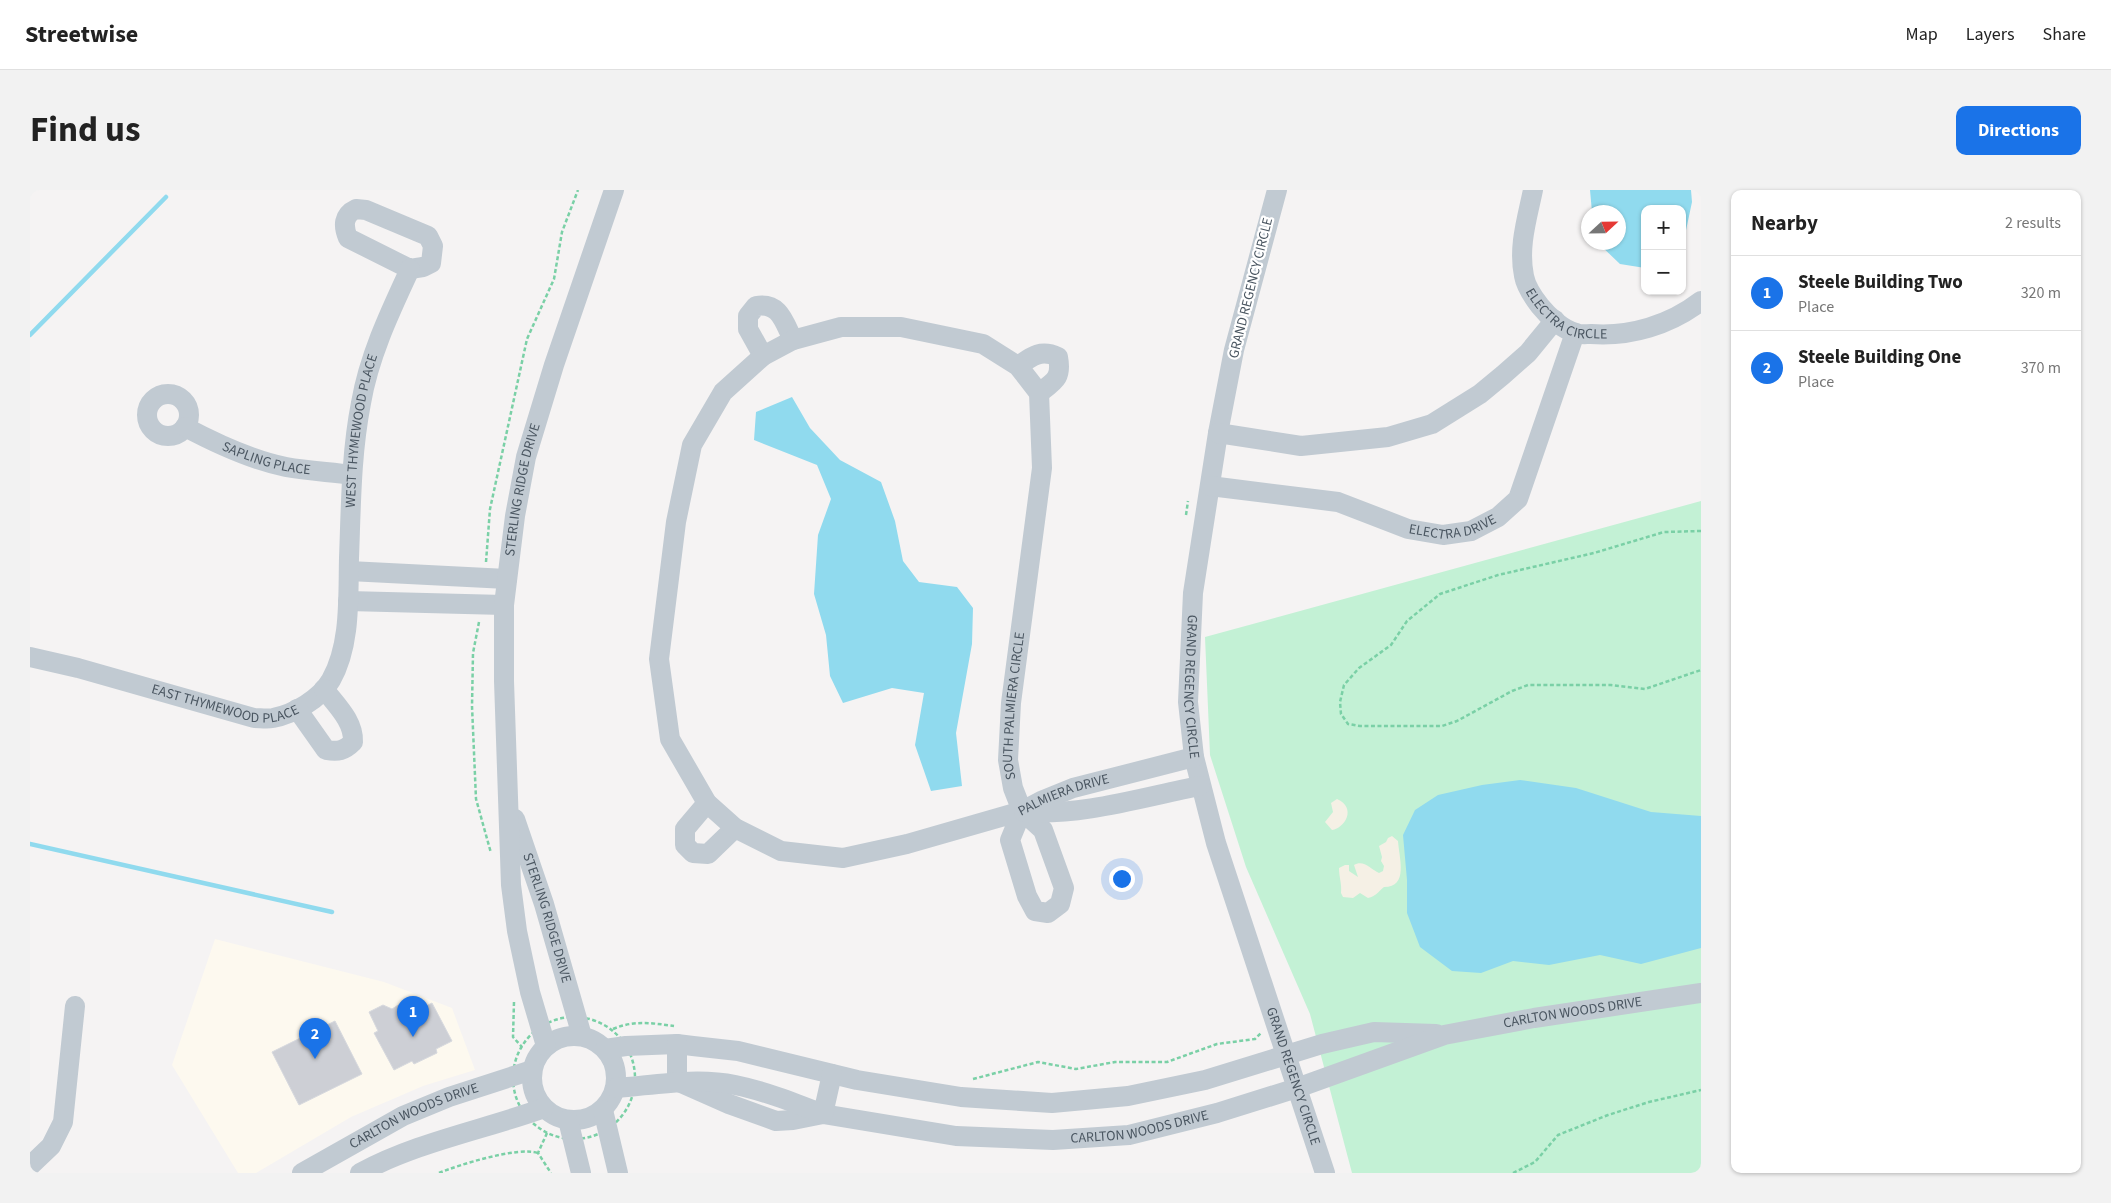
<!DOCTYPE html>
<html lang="en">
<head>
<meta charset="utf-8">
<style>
  body { margin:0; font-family:"Source Sans 3",sans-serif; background:#f2f2f2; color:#222 }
  .controls { position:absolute; right:15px; top:15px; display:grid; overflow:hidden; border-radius:10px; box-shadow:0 1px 4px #0004 }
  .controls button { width:45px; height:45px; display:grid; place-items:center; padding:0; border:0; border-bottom:1px solid #e0e0e0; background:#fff; color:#222; font:25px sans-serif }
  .compass { position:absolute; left:1551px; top:15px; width:45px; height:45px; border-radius:50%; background:#fff; box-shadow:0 1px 4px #0004; rotate:68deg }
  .you { position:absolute; left:1091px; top:688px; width:18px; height:18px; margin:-12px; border:4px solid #fff; border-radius:50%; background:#1a73e8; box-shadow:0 0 0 8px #1a73e833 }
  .badge { display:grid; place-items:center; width:32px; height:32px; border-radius:50%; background:#1a73e8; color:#fff; font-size:16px; font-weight:700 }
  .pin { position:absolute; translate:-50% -41px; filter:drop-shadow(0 1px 2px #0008) }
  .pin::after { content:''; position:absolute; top:26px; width:18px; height:15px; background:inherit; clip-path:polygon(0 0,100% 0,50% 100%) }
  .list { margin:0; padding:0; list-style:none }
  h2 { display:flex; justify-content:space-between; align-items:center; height:65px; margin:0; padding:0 20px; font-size:21px }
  h2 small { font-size:16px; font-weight:400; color:#767676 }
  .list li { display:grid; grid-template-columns:32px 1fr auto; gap:15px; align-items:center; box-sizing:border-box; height:75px; padding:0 20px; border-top:1px solid #e0e0e0 }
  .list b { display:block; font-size:19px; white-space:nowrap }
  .list p { margin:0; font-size:16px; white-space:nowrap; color:#767676 }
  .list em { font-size:16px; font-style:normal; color:#767676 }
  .map { position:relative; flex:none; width:1671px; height:983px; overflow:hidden; border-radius:10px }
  header { display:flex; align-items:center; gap:30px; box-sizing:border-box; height:70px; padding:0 25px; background:#fff; border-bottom:1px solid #e0e0e0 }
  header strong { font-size:24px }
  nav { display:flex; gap:28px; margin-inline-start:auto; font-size:18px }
  .intro { display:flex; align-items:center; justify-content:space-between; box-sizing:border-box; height:120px; padding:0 30px }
  h1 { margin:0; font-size:35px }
  .button { padding:12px 22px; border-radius:10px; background:#1a73e8; color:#fff; font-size:18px; font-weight:700 }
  main { display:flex; gap:30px; padding:0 30px }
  aside { flex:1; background:#fff; border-radius:10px; box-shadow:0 1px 4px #0004 }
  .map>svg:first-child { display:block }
</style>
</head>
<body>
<header>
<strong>Streetwise</strong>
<nav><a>Map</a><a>Layers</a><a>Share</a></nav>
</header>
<div class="intro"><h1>Find us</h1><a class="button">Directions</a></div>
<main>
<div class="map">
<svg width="1671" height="983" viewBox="0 0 1671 983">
  <rect width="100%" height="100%" fill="#f5f3f3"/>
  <!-- commercial -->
  <polygon fill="#fdf9ef" points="185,749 354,792 422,818 445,880 393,896 321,927 226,983 208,983 142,875"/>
  <!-- green -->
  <polygon fill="#c3f1d5" points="1671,311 1671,983 1322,983 1280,824 1216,677 1180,565 1175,447"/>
  <!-- sand -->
  <g fill="#f5f0e5">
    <path d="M1307,609C1327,618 1315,638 1302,640L1295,632L1303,622L1301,613Z"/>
    <path d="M1362,646L1368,651C1369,668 1379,697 1354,697C1348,702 1346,706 1338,708L1330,703L1323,708L1313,707L1311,703C1312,694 1309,687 1309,678L1315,675H1319V681L1328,687L1324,675C1333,669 1341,679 1349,683L1353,681L1354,676L1351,671L1352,667L1349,656L1356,652L1358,648Z"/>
  </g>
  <!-- water -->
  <g fill="#90daee">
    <polygon points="1560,0 1661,0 1662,12 1655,45 1652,48 1652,19 1615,19 1615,78 1590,74 1568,53 1588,52 1588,22 1562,22"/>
    <polygon points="762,207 780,238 810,270 851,292 865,331 873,371 889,392 927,397 943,418 942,454 926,543 932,596 901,601 885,555 894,503 862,498 813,513 800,486 796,445 784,404 788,345 801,309 787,275 724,250 726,222"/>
    <polygon points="1490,590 1546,598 1621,622 1671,626 1671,758 1611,774 1570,765 1519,775 1483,771 1451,783 1422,781 1390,757 1377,723 1377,690 1373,645 1385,620 1408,605 1452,595"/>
  </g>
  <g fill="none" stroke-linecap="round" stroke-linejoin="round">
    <!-- stream -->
    <g stroke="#90daee" stroke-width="4.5">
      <polyline points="0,145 136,7"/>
      <polyline points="0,654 302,722"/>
    </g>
  </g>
  <!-- building -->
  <g fill="#cdcfd5" stroke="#d7d9de">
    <polygon points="373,812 382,815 386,821 402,813 422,851 406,859 407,863 384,874 382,871 364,880 344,843 348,841 339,822 353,815 362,819"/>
    <polygon points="305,831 332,884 269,915 242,862"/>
  </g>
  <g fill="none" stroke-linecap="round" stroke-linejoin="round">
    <!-- path -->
    <g stroke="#7ad0a6" stroke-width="2.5" stroke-dasharray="4 2.5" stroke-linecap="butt">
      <polyline points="1156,325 1158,311"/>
      <polyline points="1671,341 1634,342 1564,363 1468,385 1410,404 1377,431 1361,455 1329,478 1314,495 1310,512 1311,524 1318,534 1330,536 1412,536 1427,531 1482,501 1498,495 1581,495 1615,499 1671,480"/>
      <polyline points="456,372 460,319 497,149 524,89 532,42 548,0"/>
      <polyline points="449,432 443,463 442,516 446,609 461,663"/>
      <polyline points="484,812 483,847 492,857"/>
      <circle cx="544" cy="888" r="61"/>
      <path d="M583,839C604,830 622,833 644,836"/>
      <polyline points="943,889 1008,872 1046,879 1085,872 1137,872 1187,854 1225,849 1231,843"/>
      <polyline points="517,943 508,963 521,983"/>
      <path d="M409,983C428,975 489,956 508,963"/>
      <polyline points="1483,983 1505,972 1528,945 1578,925 1619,912 1671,900"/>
    </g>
    <!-- minor -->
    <g stroke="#c1cad2" stroke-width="20">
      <path id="s1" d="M1247,0L1204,160L1188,243L1163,403L1158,512L1164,567L1186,653L1295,983"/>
      <path id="s2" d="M1503,0C1497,29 1488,57 1494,86C1496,97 1503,107 1510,116C1518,126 1533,140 1546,143C1550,145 1556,144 1561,144C1600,147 1640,135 1671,111"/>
      <path d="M326,19L336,20L398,46L403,56L401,73L393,77L380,79L318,48C313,36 313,25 326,19Z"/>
      <path d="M733,166L718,139V126L726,116C750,112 754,132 763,150"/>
      <path d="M988,176C1002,166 1011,159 1028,167C1032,188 1025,191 1009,203"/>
      <circle cx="138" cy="225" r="21"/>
      <path id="s3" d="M155,237C187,254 221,270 256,277C278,281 300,282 322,285"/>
      <polyline points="1188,243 1271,256 1358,247 1402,234 1450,204 1473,185 1498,163 1525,130"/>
      <path id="s4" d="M1180,296L1308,312L1378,339L1413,345L1441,341L1468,327L1488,309L1545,143"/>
      <polyline points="319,381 477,389"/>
      <polyline points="318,411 474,415"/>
      <path id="s5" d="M0,467L48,478L224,528C230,528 237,529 243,528C264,524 290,509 301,490C321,455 318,407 319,368C321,316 321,264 331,213C339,166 360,122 380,79"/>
      <path d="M267,519L296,560C308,562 314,561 323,552C324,531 306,515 294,499"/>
      <polyline points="677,613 655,639 655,655 663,663 678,664 705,638"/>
      <path id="s6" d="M992,621L980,650L997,706L1005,721L1018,723L1030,714L1034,698L1013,640L992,621L983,598L978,570L981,513L1012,278L1009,203L988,176L953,154L871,137H811L763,150L733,166L693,202L662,255L646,332L629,469L640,549L677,613L705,638L751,661L813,668L877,654L992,621L1011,611L1043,598L1164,567"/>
      <path d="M994,622C1053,626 1113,607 1170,596"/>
      <path id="s7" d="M485,629L514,714L552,846"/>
      <circle cx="544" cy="888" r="42"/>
      <path id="s8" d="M516,856L500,802L487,741L481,695L474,491V415L485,326L496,267L524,175L584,0"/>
      <polyline points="575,859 596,856 647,854 663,856 708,861 827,890 931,907 1022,913 1098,906 1175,890 1292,854 1344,842 1406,844"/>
      <path id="s9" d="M647,891L699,914L746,931L763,930L793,924L926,946L1023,950L1099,945L1187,923L1267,898L1414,845L1504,828L1671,803"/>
      <polyline points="647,891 647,854"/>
      <path d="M586,898C625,895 666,887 705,895C735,901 765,913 793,924L802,884"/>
      <polyline points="573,920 588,983"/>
      <polyline points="538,930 551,983"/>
      <polyline points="0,976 21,956 33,932 45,816"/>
      <path id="s10" d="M272,983L373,926L419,907L502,880"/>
      <path d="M330,983C387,952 453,940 514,918"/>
    </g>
  </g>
  <g text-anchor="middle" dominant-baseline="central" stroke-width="4.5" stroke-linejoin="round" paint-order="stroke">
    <!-- street labels -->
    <g font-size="14" fill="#4a5661" stroke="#fff">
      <text transform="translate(1221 98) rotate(-76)">GRAND REGENCY CIRCLE</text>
      <text stroke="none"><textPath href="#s2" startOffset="150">ELECTRA CIRCLE</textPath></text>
      <text stroke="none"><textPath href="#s5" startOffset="575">WEST THYMEWOOD PLACE</textPath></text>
      <text stroke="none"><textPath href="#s3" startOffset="88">SAPLING PLACE</textPath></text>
      <text stroke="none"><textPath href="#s8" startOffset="562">STERLING RIDGE DRIVE</textPath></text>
      <text stroke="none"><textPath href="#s4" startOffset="250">ELECTRA DRIVE</textPath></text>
      <text stroke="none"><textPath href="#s1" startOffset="506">GRAND REGENCY CIRCLE</textPath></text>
      <text stroke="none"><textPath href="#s5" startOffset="202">EAST THYMEWOOD PLACE</textPath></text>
      <text stroke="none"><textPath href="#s6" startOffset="349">SOUTH PALMIERA CIRCLE</textPath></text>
      <text stroke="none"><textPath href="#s6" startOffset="1835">PALMIERA DRIVE</textPath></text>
      <text stroke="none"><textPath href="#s7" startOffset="104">STERLING RIDGE DRIVE</textPath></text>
      <text stroke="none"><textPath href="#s9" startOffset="924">CARLTON WOODS DRIVE</textPath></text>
      <text stroke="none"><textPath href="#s1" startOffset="911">GRAND REGENCY CIRCLE</textPath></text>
      <text stroke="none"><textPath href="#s10" startOffset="126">CARLTON WOODS DRIVE</textPath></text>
      <text stroke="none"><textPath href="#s9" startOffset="474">CARLTON WOODS DRIVE</textPath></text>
    </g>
  </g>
</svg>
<div class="controls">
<button>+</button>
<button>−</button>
</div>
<svg class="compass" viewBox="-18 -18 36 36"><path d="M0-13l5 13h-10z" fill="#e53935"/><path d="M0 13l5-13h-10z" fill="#767676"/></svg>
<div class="you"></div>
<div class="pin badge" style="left:383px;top:847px">1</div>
<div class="pin badge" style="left:285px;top:869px">2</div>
</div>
<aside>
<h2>Nearby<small>2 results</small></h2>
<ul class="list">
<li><span class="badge">1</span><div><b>Steele Building Two</b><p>Place</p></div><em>320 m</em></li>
<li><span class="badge">2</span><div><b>Steele Building One</b><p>Place</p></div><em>370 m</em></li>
</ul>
</aside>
</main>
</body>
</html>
